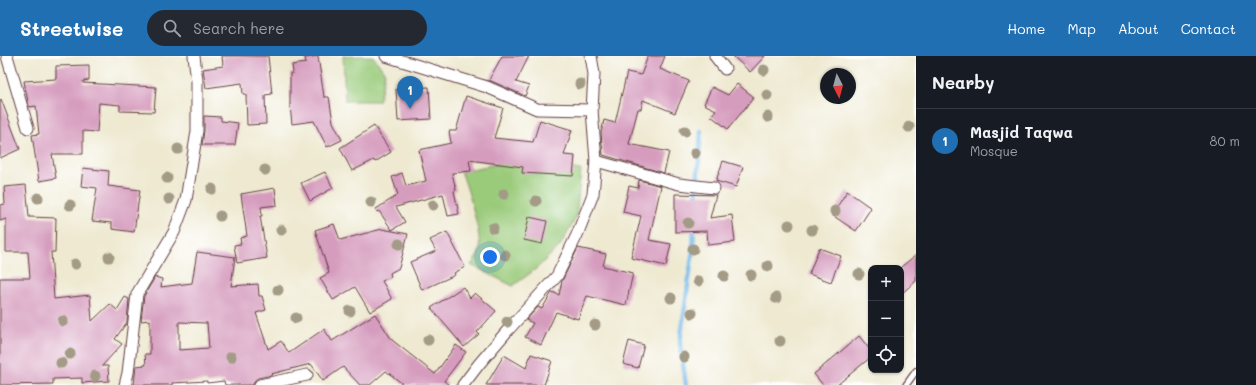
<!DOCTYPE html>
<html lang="en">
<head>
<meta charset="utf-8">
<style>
  body { margin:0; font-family:Mali,sans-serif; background:#242831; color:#f1f3f6 }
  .controls { position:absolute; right:12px; bottom:12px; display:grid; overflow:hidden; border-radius:8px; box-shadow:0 1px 3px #0004 }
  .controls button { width:36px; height:36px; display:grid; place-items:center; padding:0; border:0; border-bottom:1px solid #363941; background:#171b24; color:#f1f3f6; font:20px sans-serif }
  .compass { position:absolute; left:820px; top:12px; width:36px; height:36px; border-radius:50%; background:#171b24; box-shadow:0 1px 3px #0004; rotate:174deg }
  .you { position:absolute; left:490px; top:201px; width:14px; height:14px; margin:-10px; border:3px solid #fff; border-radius:50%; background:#1a73e8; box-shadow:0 0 0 6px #1a73e833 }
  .badge { display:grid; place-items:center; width:26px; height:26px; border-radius:50%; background:#1f6fb2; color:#fff; font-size:13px; font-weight:700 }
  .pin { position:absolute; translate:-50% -33px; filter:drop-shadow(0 1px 2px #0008) }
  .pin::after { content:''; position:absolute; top:21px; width:14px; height:12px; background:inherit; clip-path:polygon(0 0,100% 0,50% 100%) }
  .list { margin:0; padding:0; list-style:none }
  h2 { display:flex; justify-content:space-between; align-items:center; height:52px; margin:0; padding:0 16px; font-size:17px }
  h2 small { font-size:13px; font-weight:400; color:#9ea1a6 }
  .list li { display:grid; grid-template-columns:26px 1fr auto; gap:12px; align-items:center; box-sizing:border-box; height:64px; padding:0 16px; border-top:1px solid #363941 }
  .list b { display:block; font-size:15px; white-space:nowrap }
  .list p { margin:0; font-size:13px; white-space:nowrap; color:#9ea1a6 }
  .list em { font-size:13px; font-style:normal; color:#9ea1a6 }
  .icon { flex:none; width:22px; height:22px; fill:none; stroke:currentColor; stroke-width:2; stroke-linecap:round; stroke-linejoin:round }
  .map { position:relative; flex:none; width:916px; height:329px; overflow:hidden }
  header { display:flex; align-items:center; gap:24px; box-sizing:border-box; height:56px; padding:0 20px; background:#1f6fb2; color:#fff }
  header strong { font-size:19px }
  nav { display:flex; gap:22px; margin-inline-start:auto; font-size:14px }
  .search { width:280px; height:36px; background:#242831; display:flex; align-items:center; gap:10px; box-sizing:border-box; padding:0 14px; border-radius:22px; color:#9ea1a6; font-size:15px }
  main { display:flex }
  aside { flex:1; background:#171b24 }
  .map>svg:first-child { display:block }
</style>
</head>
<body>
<header>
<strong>Streetwise</strong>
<div class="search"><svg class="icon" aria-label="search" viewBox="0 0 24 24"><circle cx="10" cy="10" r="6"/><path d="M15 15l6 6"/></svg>Search here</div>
<nav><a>Home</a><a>Map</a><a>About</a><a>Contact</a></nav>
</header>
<main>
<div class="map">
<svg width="916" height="329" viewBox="0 0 916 329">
  <rect width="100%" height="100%" fill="#fff"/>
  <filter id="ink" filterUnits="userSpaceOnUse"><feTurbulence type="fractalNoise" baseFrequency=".025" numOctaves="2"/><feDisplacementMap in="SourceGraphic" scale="8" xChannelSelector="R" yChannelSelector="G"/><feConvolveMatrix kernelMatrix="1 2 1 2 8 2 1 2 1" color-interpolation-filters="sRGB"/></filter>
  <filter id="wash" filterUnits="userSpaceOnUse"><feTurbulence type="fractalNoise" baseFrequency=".012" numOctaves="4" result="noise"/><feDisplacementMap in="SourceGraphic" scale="16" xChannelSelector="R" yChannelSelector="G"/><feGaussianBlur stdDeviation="0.9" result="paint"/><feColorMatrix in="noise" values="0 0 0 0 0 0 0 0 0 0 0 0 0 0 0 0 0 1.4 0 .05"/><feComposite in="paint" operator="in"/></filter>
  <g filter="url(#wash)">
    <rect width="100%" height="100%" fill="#eee9d0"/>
    <!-- green -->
    <g fill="#9acb7a" stroke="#727552">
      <polygon points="343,0 373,0 385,17 379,45 345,45"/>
      <path d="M513,105L581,114L576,162L560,190L537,212L513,230L471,209C473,206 478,200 479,196C483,182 467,130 461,115Z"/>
    </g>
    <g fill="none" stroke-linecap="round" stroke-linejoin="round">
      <!-- stream -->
      <g stroke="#70b7e7" stroke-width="4.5">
        <polyline points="696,143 701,75"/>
        <polyline points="686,329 680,287 693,193 694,171"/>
      </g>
    </g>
    <g id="blocks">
      <!-- building -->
      <g fill="#d69cbe" fill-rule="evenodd">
        <polygon points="222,0 268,0 272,38 265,39 266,68 247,69 246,38 243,38 242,27 206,32 203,13 223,10"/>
        <polygon points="318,0 324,41 329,41 333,66 342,84 327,91 314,65 292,68 290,50 290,17 293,17 292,9 306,7 305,2"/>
        <polygon points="502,0 529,0 516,26 529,30 525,40 489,24"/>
        <polygon points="648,0 665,0 660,13 689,25 675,57 643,44 641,53 638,53 629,88 669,96 664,117 603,99 601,77 604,64 615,67 627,16 641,19"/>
        <polygon points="733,0 765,0 750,16"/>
        <polygon points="89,9 89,24 83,25 83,27 156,31 154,56 120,55 120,49 99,47 97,76 83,75 83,98 52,98 56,122 39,125 32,79 39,78 36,50 29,51 24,25 56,23 56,10"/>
        <polygon points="737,28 754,41 728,73 711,60 716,54 704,48 712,31 728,39"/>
        <polygon points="429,31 431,63 398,65 396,33"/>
        <polygon points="466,40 503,52 494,82 533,86 540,64 572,74 564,99 575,100 573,120 522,117 523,111 469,104 471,115 452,117 456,134 454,135 459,158 448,160 443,138 396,151 405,166 392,174 379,155 377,156 376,153 398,139 392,121 402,117 406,130 426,125 419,94 451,87 449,75 456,75"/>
        <polygon points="1,43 20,93 0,102 0,44"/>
        <polygon points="204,60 221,61 221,65 238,67 235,89 202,89 204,75"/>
        <polygon points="374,70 391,96 375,106 374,104 352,115 340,92"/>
        <polygon points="723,105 743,111 736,131 716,125"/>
        <polygon points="83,112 109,115 108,130 140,134 134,176 112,173 112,167 92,165 97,132 81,130"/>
        <polygon points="325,116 333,132 310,145 301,127"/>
        <polygon points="639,124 661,130 649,184 671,188 666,210 631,202 641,160 623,156 629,130 638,132"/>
        <polygon points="26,129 29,161 56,162 55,196 51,196 54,243 90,239 92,265 110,248 117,254 125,241 129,243 127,266 115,283 122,288 102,310 108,310 109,325 82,327 82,322 53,323 53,328 0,329 0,222 30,222 28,196 6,196 6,163 0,165 0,149 5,148 4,131"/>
        <polygon points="275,132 277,149 261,151 262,160 260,160 267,202 237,207 234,189 241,188 240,182 247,180 241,138"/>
        <polygon points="847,135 871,152 856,175 832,159"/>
        <polygon points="675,138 716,139 710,162 732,159 735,186 708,189 707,175 675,176"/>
        <polygon points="529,161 547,165 542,188 524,184"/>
        <polygon points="334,168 340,184 382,173 408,178 399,212 390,217 391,221 382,225 392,243 370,256 355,231 333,244 320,222 329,217 315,174"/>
        <polygon points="447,176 465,211 454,217 455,219 422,234 410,206 436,195 430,184"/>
        <polygon points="578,192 606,198 603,210 633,217 626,249 587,240 578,263 556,256 541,289 525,281 533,267 526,264 538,251 542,253 552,236 559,239 562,225"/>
        <polygon points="819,192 841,200 831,226 809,218"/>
        <path d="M197,196L235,201L231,230L258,228L259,240H262L266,254L256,257L268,293L281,285L289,297L324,273L332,285L375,258L392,284L435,318L456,289L466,296L444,325L449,329H404L386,315L370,329H360L343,311L323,325L311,308L271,318L272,319L258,322L255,324L253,329H225L224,325L207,327V325L172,327V329H134L136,310L146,309L145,298H150V264L141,265L144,240L155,221L162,223L161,231L192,227ZM179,266L207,267L209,292L179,294Z"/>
        <polygon points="916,199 916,225 901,238 901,211"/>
        <polygon points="463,231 470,242 475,237 496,255 477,276 479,278 464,291 431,252"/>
        <polygon points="859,280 871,295 871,301 837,329 823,329 814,318"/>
        <polygon points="629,285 644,289 638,312 623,308"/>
        <polygon points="531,298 552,305 544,329 486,329 504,299 526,312"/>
      </g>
    </g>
  </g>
  <g filter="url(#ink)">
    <use href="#blocks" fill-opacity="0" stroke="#633d44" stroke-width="1"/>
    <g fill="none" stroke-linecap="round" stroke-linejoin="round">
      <defs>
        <polyline id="service" points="906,329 916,315"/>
        <g id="minor">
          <polyline points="7,0 28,72"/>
          <polyline points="386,0 487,31 537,53 592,54"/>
          <polyline points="715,0 725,13"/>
          <polyline points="596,105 679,128 714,132"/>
          <polyline points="125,329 128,317 137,238 174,176 186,144 197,75 197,25 194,0"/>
          <polyline points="260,329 307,319"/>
          <polyline points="463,329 479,308 508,274 557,220 577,179 593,138 596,105 592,54 594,18 591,0"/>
        </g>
      </defs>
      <!-- service casing -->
      <use href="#service" stroke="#633d44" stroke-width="8"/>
      <!-- minor casing -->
      <use href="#minor" stroke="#633d44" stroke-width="13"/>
      <!-- service -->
      <use href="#service" stroke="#fff" stroke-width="5.5"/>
      <!-- minor -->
      <use href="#minor" stroke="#fff" stroke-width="11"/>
    </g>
    <!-- trees -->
    <g fill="#a39b85">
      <circle cx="764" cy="14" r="5.5"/>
      <circle cx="580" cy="28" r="5.5"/>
      <circle cx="767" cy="39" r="5.5"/>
      <circle cx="768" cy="61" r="5.5"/>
      <circle cx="909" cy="71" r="5.5"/>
      <circle cx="685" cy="75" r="5.5"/>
      <circle cx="178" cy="93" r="5.5"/>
      <circle cx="695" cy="97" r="5.5"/>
      <circle cx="265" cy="114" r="5.5"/>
      <circle cx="167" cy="122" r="5.5"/>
      <circle cx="212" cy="133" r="5.5"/>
      <circle cx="504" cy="138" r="5.5"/>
      <circle cx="38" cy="142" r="5.5"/>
      <circle cx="169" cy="143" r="5.5"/>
      <circle cx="536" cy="145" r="5.5"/>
      <circle cx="371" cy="146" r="5.5"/>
      <circle cx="70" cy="149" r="5.5"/>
      <circle cx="433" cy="149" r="5.5"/>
      <circle cx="835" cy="155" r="5.5"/>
      <circle cx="220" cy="160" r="5.5"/>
      <circle cx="688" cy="167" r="5.5"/>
      <circle cx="789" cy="169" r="5.5"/>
      <circle cx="493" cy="172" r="5.5"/>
      <circle cx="281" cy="174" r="5.5"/>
      <circle cx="812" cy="174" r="5.5"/>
      <circle cx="399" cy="188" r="5.5"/>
      <circle cx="693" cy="193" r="5.5"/>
      <circle cx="505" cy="199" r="5.5"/>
      <circle cx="109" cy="201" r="5.5"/>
      <circle cx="75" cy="208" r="5.5"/>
      <circle cx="768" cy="210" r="5.5"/>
      <circle cx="859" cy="218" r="5.5"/>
      <circle cx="751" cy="219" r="5.5"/>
      <circle cx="724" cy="220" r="5.5"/>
      <circle cx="698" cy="225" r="5.5"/>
      <circle cx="278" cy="234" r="5.5"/>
      <circle cx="671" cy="242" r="5.5"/>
      <circle cx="776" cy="242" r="5.5"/>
      <circle cx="350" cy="255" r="5.5"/>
      <circle cx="692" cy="257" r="5.5"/>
      <circle cx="296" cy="262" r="5.5"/>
      <circle cx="63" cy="265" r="5.5"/>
      <circle cx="507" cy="266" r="5.5"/>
      <circle cx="595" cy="269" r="5.5"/>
      <circle cx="428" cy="284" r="5.5"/>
      <circle cx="780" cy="285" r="5.5"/>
      <circle cx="70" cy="298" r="5.5"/>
      <circle cx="231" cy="301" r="5.5"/>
      <circle cx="684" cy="301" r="5.5"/>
      <circle cx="61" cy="307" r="5.5"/>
      <circle cx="95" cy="320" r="5.5"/>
    </g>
  </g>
</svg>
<div class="controls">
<button>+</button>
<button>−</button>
<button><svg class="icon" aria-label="locate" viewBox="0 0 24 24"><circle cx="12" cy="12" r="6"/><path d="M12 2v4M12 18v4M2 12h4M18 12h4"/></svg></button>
</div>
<svg class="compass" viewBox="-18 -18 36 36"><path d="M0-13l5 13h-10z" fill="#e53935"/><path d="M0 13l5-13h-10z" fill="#9ea1a6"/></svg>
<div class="you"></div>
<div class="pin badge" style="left:410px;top:53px">1</div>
</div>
<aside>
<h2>Nearby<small></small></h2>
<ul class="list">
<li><span class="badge">1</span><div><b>Masjid Taqwa</b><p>Mosque</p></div><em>80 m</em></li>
</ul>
</aside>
</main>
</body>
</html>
